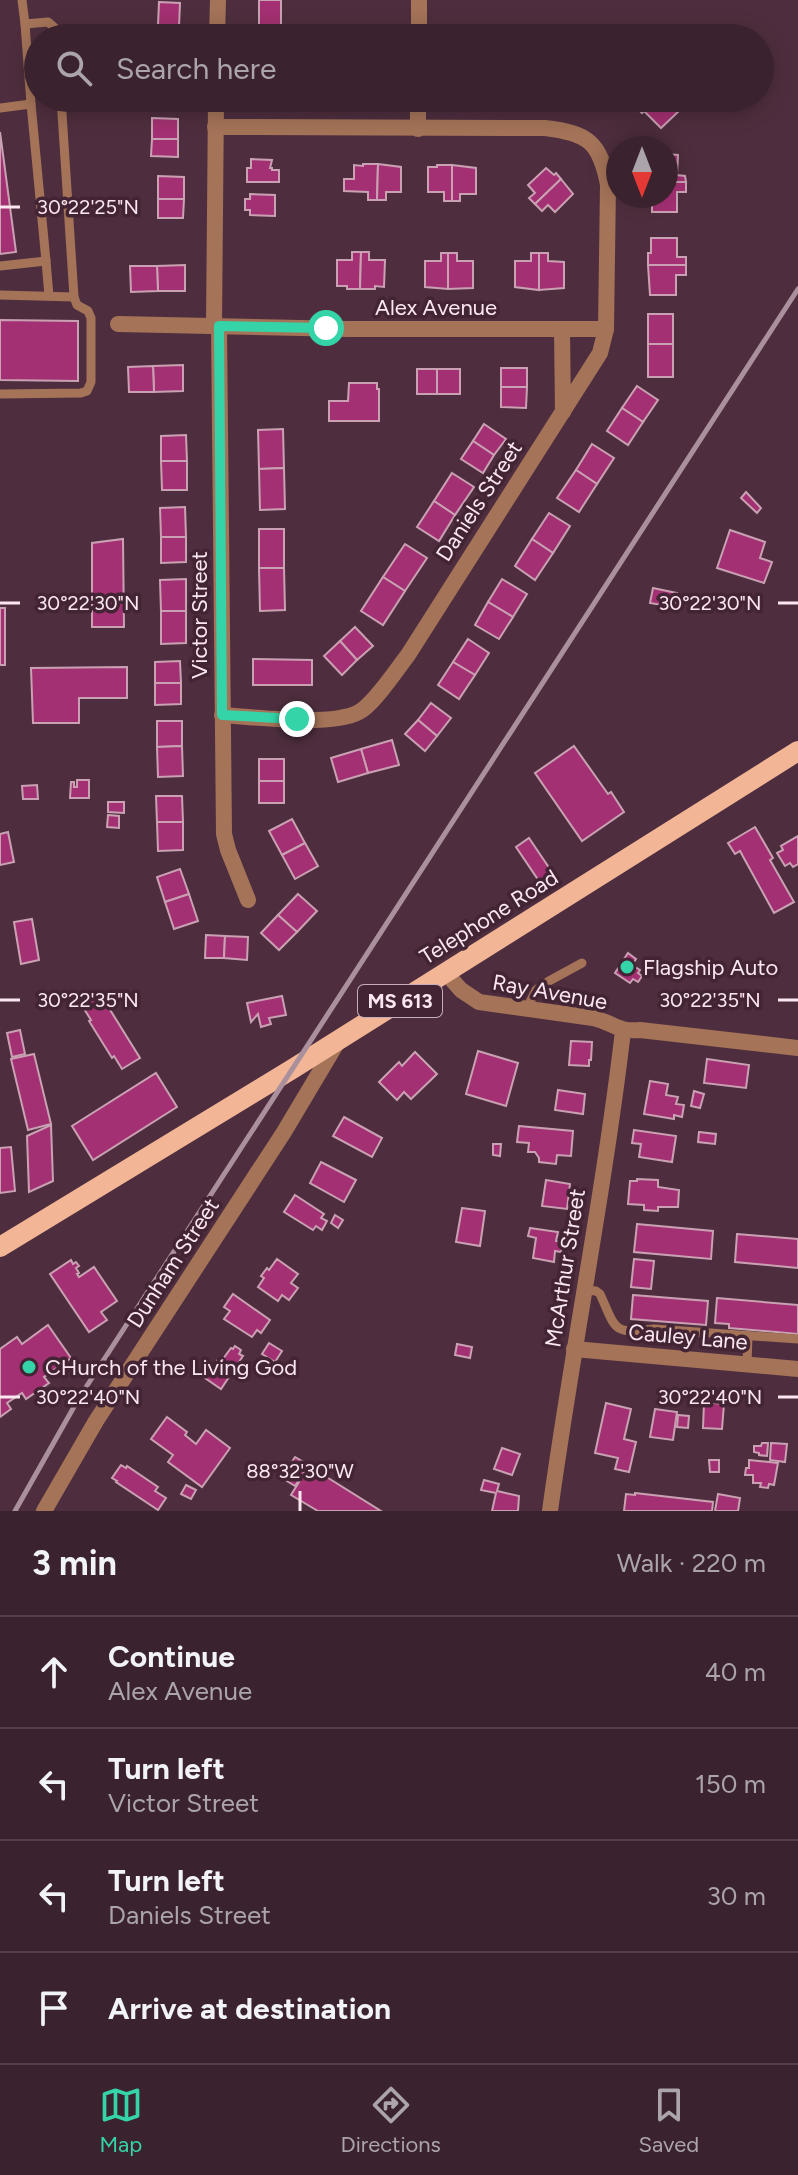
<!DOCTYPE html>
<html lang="en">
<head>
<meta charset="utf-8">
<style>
  body { margin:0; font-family:Figtree,sans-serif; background:#452f3a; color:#f1f3f6 }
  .compass { position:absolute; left:606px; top:136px; width:72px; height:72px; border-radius:50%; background:#3a222e; box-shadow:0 4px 20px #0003; rotate:180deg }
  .stop { position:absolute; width:24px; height:24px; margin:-18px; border:6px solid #34d4a8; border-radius:50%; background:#fff }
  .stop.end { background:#34d4a8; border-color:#fff; box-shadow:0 2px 8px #0008 }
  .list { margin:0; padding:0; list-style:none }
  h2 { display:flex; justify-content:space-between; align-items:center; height:104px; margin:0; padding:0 32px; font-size:34px }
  h2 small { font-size:26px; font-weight:400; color:#aba4aa }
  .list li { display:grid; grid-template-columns:52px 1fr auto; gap:24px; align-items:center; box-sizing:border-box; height:112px; padding:0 32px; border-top:2px solid #543f4a }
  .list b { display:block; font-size:30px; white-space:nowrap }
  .list p { margin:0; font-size:26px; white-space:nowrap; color:#aba4aa }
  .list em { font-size:26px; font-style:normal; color:#aba4aa }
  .icon { flex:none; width:44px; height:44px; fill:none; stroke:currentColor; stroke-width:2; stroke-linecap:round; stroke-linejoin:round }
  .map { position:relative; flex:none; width:798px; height:1511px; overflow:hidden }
  .search { position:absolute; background:#3a222e; box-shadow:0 4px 20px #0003; left:24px; right:24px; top:24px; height:88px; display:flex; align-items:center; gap:20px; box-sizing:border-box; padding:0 28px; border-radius:44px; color:#aba4aa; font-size:30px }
  .sheet { height:552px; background:#3a222e }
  nav { display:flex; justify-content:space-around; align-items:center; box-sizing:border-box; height:112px; border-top:2px solid #543f4a; background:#3a222e; font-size:22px; color:#aba4aa }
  nav a { display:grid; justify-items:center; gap:4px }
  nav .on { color:#34d4a8 }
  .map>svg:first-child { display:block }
</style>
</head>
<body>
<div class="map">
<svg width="798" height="1511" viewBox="0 0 798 1511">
  <rect width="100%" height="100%" fill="#4e2e3e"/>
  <!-- building -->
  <g fill="#a33072" stroke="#c9a1b3" stroke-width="2">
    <rect x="259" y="0" width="22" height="25"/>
    <polygon points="159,2 180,3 179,27 196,28 196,38 158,38 158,31 151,31 152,25 158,25"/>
    <rect x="253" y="32" width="34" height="6"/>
    <rect x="150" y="98" width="22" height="4"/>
    <polygon points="246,98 283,98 283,100 278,100 278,102 266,102 266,105 246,105"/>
    <polygon points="640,98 668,98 680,110 661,128 644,111 642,113 634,105"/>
    <polygon points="152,118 178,119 178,139 152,139"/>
    <polygon points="0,132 16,252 0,254"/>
    <polygon points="152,139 178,139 178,157 151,156"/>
    <polygon points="666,154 678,155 677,175 685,176 686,182 666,182"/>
    <polygon points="251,159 272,160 270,168 272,168 272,170 279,170 279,182 247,182 247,168 251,168"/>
    <polygon points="363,164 378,164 377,200 368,200 368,192 344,191 344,179 354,179 354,165 363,166"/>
    <polygon points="378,164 401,167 401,192 386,192 386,200 377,200"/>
    <polygon points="437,165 452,165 452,201 444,201 444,192 428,192 428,167 437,167"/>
    <polygon points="452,165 476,168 476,194 460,194 460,201 452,201"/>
    <polygon points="546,168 554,175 556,173 561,179 535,204 529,198 535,193 528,185"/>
    <polygon points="158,176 184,177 184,199 158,199"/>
    <polygon points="561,179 573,194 555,212 548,205 542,211 535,204"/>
    <polygon points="666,182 686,182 686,192 677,192 677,212 652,212 652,197 649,196 666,196"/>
    <polygon points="250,194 275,195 275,216 250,215 250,210 245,210 245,199 250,199"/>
    <polygon points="158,199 184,199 183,218 158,218"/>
    <polygon points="651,238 677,238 677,257 686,257 686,265 648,265 648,253 651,253"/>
    <polygon points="352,252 361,252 360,289 347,289 347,286 337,286 337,260 352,260"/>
    <polygon points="361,252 369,252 369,260 385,260 384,287 375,286 375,289 360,289"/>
    <polygon points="441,253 448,253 448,289 425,287 425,261 441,261"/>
    <polygon points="448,253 457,253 457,261 473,261 473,288 448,289"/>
    <polygon points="531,253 539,253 539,290 515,287 515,261 531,261"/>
    <polygon points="539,253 548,253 548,261 564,262 564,288 539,290"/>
    <polygon points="185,265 185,291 158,291 157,266"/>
    <polygon points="648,265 686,265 686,275 676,275 676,295 650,295"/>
    <polygon points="130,266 157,266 158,291 131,292"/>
    <rect x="648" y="314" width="25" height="30"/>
    <polygon points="0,320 78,321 78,381 0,380"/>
    <rect x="648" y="344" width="25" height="33"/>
    <polygon points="183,365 183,391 154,392 153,366"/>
    <polygon points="153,366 154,392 129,392 128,367"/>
    <rect x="501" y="368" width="26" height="19"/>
    <rect x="417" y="369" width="20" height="25"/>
    <rect x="437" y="369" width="23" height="25"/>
    <polygon points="349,383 377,383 377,389 379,389 379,421 329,421 329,401 348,401"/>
    <polygon points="637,386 658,400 643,422 622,408"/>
    <polygon points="501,387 527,387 526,408 501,407"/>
    <polygon points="622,408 643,422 628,445 607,431"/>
    <polygon points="484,424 506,439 494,455 473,441"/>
    <polygon points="283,429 284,468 259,469 258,430"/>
    <polygon points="186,435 187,461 161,461 161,436"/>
    <polygon points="473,441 494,455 483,473 461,459"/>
    <polygon points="592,444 614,458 597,484 576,470"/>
    <polygon points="161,461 187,461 187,490 162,490"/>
    <polygon points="284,468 285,509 260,510 259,469"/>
    <polygon points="576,470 597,484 579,512 557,498"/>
    <polygon points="452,473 474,487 455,515 434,501"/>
    <polygon points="746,492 761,508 757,513 741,498"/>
    <polygon points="434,501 455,515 439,541 417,527"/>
    <polygon points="185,507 186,537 161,537 160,508"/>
    <polygon points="549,513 570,526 553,553 532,539"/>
    <rect x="259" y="529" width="25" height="39"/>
    <polygon points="730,530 765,542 760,558 772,562 764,583 717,568"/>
    <polygon points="161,537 186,537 186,562 161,563"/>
    <polygon points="123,539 124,627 92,627 92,543"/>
    <polygon points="532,539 553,553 535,580 515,566"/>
    <polygon points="405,544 427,558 405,591 383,577"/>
    <polygon points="259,568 284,568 285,610 260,611"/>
    <polygon points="383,577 405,591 383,625 361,611"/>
    <polygon points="186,579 186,611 161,611 160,580"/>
    <polygon points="502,579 527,594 513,617 488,602"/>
    <polygon points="653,588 677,593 674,607 650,603"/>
    <polygon points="488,602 513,617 499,639 475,625"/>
    <rect x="0" y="608" width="5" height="57"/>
    <polygon points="161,611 186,611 186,643 161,644"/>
    <polygon points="355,627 373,646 357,660 340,641"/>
    <polygon points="468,639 489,653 475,675 453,662"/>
    <polygon points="340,641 357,660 342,675 324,656"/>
    <polygon points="253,659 312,660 312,685 253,685"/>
    <polygon points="180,661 181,683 155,683 155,662"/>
    <polygon points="453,662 475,675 459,699 438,685"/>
    <polygon points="127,667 127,698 79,698 79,723 33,723 31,668"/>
    <polygon points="155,683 181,683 181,704 155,705"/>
    <polygon points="431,703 451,718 437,736 418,720"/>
    <polygon points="418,720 437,736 425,751 405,734"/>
    <polygon points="157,721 182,721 182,746 157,747"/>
    <polygon points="392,740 399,765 368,773 361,749"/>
    <polygon points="182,746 183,776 158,777 157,747"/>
    <polygon points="574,746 608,794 611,792 624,812 582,841 535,773"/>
    <polygon points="361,749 368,773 338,782 331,758"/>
    <rect x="259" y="759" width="25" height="22"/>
    <polygon points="77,780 89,780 89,798 70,798 71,782 74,782 74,787 77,787"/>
    <rect x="259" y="781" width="25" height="22"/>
    <polygon points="37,785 38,799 23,799 22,786"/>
    <polygon points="156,796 182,796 183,822 157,822"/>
    <polygon points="108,802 124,802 124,813 108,812"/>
    <polygon points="108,815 119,816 119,828 107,827"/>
    <polygon points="292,819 305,843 282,855 269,831"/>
    <polygon points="157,822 183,822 183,850 158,851"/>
    <polygon points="755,827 773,858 770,860 794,902 774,913 740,851 735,854 728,843"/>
    <polygon points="8,832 14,862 0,865 0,834"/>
    <polygon points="798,836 798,864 793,867 790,863 785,866 777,853 783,850 781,846"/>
    <polygon points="529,838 554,875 541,884 516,847"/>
    <polygon points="305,843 318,866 295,879 282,855"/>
    <polygon points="180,869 189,894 165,902 157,877"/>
    <polygon points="189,894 198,921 174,929 165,902"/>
    <polygon points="298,894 317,911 297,932 278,915"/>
    <polygon points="278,915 297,932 279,950 261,933"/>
    <polygon points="32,919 39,960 21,964 14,922"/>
    <polygon points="206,935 225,936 224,958 205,958"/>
    <polygon points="225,936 248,937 247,960 224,958"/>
    <polygon points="628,953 636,959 632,965 640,970 638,973 642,976 638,982 633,979 630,983 615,973"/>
    <polygon points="99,992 140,1058 122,1069 114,1056 112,1058 89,1021 91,1020 81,1004"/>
    <polygon points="282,996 286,1015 269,1018 271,1024 261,1027 258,1014 251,1022 247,1003"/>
    <polygon points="20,1030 25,1054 12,1057 7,1033"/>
    <polygon points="571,1041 592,1042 591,1060 589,1060 589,1066 569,1065"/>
    <polygon points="478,1051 518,1063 506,1106 466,1094"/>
    <polygon points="415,1052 437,1074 411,1099 404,1092 397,1100 379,1082 399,1062 402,1066"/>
    <polygon points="34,1054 51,1124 28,1130 11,1059"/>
    <polygon points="707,1059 749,1065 746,1088 704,1083"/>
    <polygon points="156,1073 177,1107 93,1160 72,1126"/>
    <polygon points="650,1081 668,1084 666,1095 678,1097 676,1104 684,1105 682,1117 674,1115 674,1119 644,1114"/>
    <polygon points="558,1090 585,1094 583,1114 555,1110"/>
    <polygon points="694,1091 704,1094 700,1108 691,1106"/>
    <polygon points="344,1117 382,1138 372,1157 333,1136"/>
    <polygon points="51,1125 53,1181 29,1192 27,1136"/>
    <polygon points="519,1126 573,1131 571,1156 557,1155 556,1164 539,1162 539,1158 535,1152 528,1152 529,1143 517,1142"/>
    <polygon points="634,1130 676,1136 672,1162 639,1157 641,1144 632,1143"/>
    <polygon points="699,1132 716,1134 715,1144 698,1142"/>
    <polygon points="493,1144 501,1144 500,1156 493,1155"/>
    <polygon points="11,1147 15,1191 0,1193 0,1148"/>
    <polygon points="321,1162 356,1180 344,1202 310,1183"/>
    <polygon points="637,1179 658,1180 658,1187 679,1190 678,1207 658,1207 658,1211 644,1210 644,1205 628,1204 630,1181 637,1181"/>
    <polygon points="546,1180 570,1184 567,1209 542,1206"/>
    <polygon points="295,1195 324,1214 321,1218 327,1221 322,1230 316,1226 313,1230 284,1212"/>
    <polygon points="462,1208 485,1211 480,1246 456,1242"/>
    <polygon points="335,1215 343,1220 338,1228 331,1223"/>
    <polygon points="637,1224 713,1231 711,1259 634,1252"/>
    <polygon points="530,1228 558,1232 556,1241 563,1242 561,1252 555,1251 554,1262 533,1258 536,1238 528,1236"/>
    <polygon points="737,1234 798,1239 798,1268 735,1262"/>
    <polygon points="277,1259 298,1274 291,1283 298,1288 289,1300 282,1295 278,1301 258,1287 264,1278 261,1276 267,1268 269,1270"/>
    <polygon points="634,1259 654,1261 651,1289 631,1287"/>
    <polygon points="71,1260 73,1264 76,1262 79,1266 76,1268 79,1273 77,1274 79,1277 94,1267 117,1301 101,1312 107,1320 89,1332 50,1274"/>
    <polygon points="233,1294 270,1320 261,1333 257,1330 252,1337 224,1319 230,1311 224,1307"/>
    <polygon points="633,1295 708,1301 706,1325 631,1319"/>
    <polygon points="717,1298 798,1305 798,1334 729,1328 729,1324 715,1323"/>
    <polygon points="48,1325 71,1358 44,1377 49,1383 26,1399 22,1393 7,1403 11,1409 0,1417 0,1349 17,1337 22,1344"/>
    <polygon points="269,1343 282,1351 275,1362 262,1354"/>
    <polygon points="457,1344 472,1347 470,1358 455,1355"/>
    <polygon points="235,1346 241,1350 239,1354 243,1356 221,1389 202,1376 209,1365 213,1368 217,1361 220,1363 231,1348 233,1349"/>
    <polygon points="704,1402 724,1404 722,1429 703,1428"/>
    <polygon points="606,1403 631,1409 624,1439 636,1442 629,1472 615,1469 618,1458 595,1453"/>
    <polygon points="655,1409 677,1412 673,1440 650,1437"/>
    <polygon points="678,1415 689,1416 688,1428 677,1427"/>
    <polygon points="167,1417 187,1432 185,1435 196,1444 206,1430 230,1448 202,1487 168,1462 173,1455 151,1439"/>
    <polygon points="762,1443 768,1443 767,1456 759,1455 759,1453 754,1452 754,1446 761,1446"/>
    <polygon points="771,1443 787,1444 785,1462 770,1460"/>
    <polygon points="502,1448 520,1454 512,1475 494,1469"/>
    <polygon points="295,1457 309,1465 295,1486 282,1478"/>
    <polygon points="709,1460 719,1460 719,1472 710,1472"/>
    <polygon points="749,1460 778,1463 774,1485 769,1484 768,1488 760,1487 761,1483 753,1483 753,1475 745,1475 746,1468 749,1468"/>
    <polygon points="121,1465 126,1468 127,1466 158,1487 155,1491 166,1498 158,1510 116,1482 117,1481 112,1478"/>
    <polygon points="309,1466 381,1511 318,1511 291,1495"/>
    <polygon points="484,1480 499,1484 497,1491 519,1496 518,1511 492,1511 496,1493 481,1490"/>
    <polygon points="186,1485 196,1490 191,1499 181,1494"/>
    <polygon points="635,1493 713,1502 712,1511 624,1511 626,1494 635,1495"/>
    <polygon points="718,1494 740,1498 738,1511 715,1511"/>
  </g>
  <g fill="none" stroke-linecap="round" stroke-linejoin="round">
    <!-- service -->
    <g stroke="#a47358" stroke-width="9">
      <polyline points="22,0 25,24 48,22 56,29 57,38"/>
      <polyline points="25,24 31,104"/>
      <polyline points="0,108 31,104 46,261 0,266"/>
      <polyline points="46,261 49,296"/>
      <polyline points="0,295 74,297"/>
      <polyline points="0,394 81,393 87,391 91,382 91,318 88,311 77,305 74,297 61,98"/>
      <polyline points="526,1010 536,990 549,981 582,963"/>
      <path d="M583,1290L596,1291L600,1294C616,1329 612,1335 654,1329L798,1339"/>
      <polyline points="747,1365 748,1335"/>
    </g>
    <!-- minor -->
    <g stroke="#a47358" stroke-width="16">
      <polyline points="217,38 218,0"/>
      <polyline points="419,38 419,0"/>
      <path d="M215,127L545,128C588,133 600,142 608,185L606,329L600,353L408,655C397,669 374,704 359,712C332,727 254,717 222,715"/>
      <polyline points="418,129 418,98"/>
      <polyline points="118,324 348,329 606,329"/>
      <polyline points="214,326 216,98"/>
      <polyline points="219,326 224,834 228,850 248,900"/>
      <polyline points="562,330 563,412"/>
      <path d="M446,973L461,990L479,1002L593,1018C615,1023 616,1032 640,1030L798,1048"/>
      <polyline points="574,1349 798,1369"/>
      <polyline points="44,1511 96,1421 284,1132 337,1043"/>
      <path d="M550,1511C572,1351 604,1192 623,1031"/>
    </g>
    <!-- primary -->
    <polyline stroke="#f2b595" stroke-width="20" points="0,1247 294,1068 798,751"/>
    <!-- rail -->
    <polyline stroke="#aa909c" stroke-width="5" points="15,1511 79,1398 798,289"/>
  </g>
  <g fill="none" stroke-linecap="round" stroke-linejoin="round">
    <!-- route -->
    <polyline stroke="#34d4a8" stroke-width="10" points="297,719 222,715 219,326 326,328"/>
  </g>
  <!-- ticks -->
  <path fill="none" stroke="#fce7f0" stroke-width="3" d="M0,207H20M0,603H20M778,603H798M0,1000H20M778,1000H798M0,1397H20M778,1397H798M300,1491V1511"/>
  <!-- markers -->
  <g fill="#34d4a8" stroke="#432434" stroke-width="3">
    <circle cx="627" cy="967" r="8"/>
    <circle cx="29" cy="1367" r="8"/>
  </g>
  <g text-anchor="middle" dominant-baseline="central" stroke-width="7" stroke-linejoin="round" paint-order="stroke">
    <!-- shield labels -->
    <rect fill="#432434" stroke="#c4acb8" stroke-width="2" x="358" y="985" width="84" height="32" rx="6"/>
    <g font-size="20" font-weight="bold" fill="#fce7f0">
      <text x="400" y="1001">MS 613</text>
    </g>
    <!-- street labels -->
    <g font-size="22" fill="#fce7f0" stroke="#432434">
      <text x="436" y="307">Alex Avenue</text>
      <text transform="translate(479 501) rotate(-57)">Daniels Street</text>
      <text transform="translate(199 615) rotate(-90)">Victor Street</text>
      <text transform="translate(489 917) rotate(-32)">Telephone Road</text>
      <text transform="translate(550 992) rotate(10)">Ray Avenue</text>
      <text transform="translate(173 1263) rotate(-57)">Dunham Street</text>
      <text transform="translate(565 1268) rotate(-81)">McArthur Street</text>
      <text transform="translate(688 1337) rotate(5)">Cauley Lane</text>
    </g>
    <!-- poi labels -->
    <g font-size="22" fill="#fce7f0" stroke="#432434" text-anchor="start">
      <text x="643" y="967">Flagship Auto</text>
      <text x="45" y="1367">CHurch of the Living God</text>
    </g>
  </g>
  <g font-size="20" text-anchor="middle" fill="#fce7f0" stroke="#432434" stroke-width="7" stroke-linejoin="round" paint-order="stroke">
    <text x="88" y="214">30°22'25"N</text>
    <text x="710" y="610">30°22'30"N</text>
    <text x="88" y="610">30°22'30"N</text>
    <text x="710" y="1007">30°22'35"N</text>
    <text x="88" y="1007">30°22'35"N</text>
    <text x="710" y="1404">30°22'40"N</text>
    <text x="88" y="1404">30°22'40"N</text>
    <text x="300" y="1478">88°32'30"W</text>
  </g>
</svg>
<svg class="compass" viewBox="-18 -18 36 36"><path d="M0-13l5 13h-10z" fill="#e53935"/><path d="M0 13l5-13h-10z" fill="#aba4aa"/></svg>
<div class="stop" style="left:326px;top:328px"></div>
<div class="stop end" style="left:297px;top:719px"></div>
<div class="search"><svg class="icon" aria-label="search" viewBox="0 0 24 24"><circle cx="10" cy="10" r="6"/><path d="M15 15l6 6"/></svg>Search here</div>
</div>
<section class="sheet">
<h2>3 min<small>Walk · 220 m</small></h2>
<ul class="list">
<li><svg class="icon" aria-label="ahead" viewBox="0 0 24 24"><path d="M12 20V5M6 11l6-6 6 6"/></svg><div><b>Continue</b><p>Alex Avenue</p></div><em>40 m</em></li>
<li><svg class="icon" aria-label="left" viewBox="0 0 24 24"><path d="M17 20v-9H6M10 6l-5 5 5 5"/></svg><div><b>Turn left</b><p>Victor Street</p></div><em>150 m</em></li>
<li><svg class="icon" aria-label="left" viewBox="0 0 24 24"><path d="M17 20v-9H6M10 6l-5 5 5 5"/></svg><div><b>Turn left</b><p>Daniels Street</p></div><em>30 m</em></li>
<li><svg class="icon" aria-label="arrive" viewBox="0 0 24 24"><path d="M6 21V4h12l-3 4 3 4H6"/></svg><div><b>Arrive at destination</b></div></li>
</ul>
</section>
<nav>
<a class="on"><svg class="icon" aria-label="map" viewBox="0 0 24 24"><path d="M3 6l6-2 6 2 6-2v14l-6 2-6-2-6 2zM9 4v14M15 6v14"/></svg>Map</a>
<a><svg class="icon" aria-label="directions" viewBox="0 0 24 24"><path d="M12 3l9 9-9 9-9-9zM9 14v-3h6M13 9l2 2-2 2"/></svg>Directions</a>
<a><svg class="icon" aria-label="saved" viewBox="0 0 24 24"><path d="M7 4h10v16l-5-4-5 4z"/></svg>Saved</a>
</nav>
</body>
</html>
